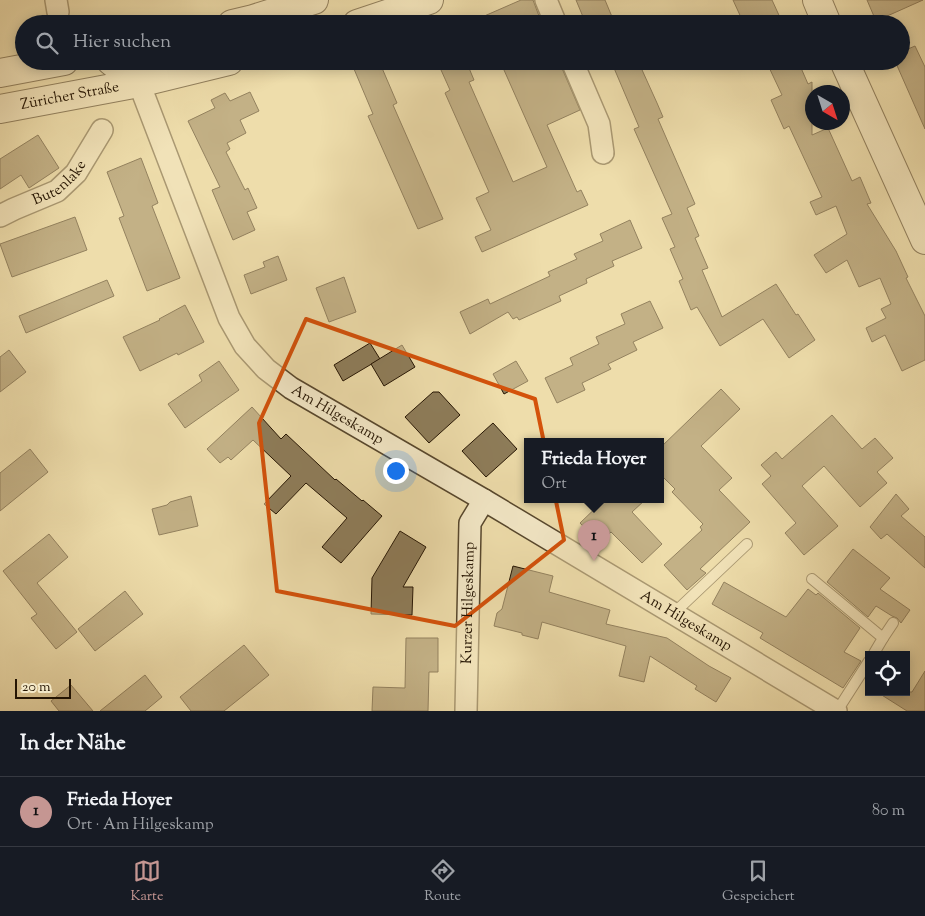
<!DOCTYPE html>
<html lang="de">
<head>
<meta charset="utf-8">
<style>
  body { margin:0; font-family:"Sorts Mill Goudy",serif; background:#242831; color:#f1f3f6 }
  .controls { position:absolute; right:15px; bottom:15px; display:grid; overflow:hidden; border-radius:0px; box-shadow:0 2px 12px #0003 }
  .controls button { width:45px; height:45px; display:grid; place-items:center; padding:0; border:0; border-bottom:1px solid #363941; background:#171b24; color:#f1f3f6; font:25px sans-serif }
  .compass { position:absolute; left:805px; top:85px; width:45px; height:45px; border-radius:50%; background:#171b24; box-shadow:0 2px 12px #0003; rotate:141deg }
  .scale { position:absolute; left:15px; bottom:12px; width:56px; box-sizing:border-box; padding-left:5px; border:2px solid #251503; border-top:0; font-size:14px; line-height:18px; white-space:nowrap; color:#251503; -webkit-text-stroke:4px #f4e9c8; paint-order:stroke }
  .you { position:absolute; left:395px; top:470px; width:18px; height:18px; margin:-12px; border:4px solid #fff; border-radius:50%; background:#1a73e8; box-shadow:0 0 0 8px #1a73e833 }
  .badge { display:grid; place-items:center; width:32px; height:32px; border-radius:50%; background:#c59692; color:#111; font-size:16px; font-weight:700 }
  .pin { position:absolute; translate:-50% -41px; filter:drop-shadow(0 1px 2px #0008) }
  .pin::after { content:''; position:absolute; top:26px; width:18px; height:15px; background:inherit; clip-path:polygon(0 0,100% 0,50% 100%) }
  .popup { position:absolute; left:524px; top:438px; width:140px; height:65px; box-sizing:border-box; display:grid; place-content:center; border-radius:0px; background:#171b24; filter:drop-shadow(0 1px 4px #0005); font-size:16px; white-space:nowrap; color:#9ea1a6 }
  .popup b { font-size:19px; color:#f1f3f6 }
  .popup::after { content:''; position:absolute; left:50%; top:100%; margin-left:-10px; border:10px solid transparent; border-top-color:#171b24 }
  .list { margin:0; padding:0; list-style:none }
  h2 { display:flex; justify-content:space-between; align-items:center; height:65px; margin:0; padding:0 20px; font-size:21px }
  h2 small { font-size:16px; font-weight:400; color:#9ea1a6 }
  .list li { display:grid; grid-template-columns:32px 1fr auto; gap:15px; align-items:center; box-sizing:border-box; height:70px; padding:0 20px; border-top:1px solid #363941 }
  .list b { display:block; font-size:19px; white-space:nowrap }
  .list p { margin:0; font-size:16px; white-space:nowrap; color:#9ea1a6 }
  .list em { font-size:16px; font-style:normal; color:#9ea1a6 }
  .icon { flex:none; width:28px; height:28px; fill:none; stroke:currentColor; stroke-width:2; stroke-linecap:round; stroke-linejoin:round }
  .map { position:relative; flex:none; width:925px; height:711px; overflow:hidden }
  .search { position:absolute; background:#171b24; box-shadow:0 2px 12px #0003; left:15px; right:15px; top:15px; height:55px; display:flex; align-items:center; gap:12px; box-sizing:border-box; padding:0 18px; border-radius:28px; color:#9ea1a6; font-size:19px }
  .sheet { height:135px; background:#171b24 }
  nav { display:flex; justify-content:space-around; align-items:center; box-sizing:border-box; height:70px; border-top:1px solid #363941; background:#171b24; font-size:14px; color:#9ea1a6 }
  nav a { display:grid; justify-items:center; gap:2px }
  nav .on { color:#c59692 }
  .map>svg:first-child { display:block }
</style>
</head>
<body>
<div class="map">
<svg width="925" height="711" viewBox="0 0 925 711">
  <rect width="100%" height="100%" fill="#eeddab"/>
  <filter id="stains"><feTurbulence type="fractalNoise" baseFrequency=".004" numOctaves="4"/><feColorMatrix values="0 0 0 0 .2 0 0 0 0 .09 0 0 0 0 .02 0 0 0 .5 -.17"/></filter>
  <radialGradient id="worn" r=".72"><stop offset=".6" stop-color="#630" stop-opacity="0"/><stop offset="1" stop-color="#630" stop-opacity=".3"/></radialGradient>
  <!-- building -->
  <g fill="#8e7d5a" stroke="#251503">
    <polygon points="521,0 533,0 542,24 466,24"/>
    <polygon points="576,0 605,0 615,24 586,24"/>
    <polygon points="733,0 772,0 783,24 744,24"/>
    <polygon points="867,0 923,0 876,21"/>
    <polygon points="915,46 925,67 925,129 895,61 901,61 901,52"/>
    <polygon points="373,61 379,61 397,103 393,105 443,219 418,229 368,116 373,114 354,69"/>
    <polygon points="437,61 466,61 474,80 469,82 513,182 547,167 500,61 560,61 561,66 580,110 547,125 577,192 581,190 588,205 482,252 475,237 491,230 476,198 489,192 445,93 450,90"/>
    <polygon points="611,61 638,61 657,103 663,117 658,119 695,204 687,208 699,236 695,238 708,268 702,270 722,317 776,284 796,315 798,314 815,340 789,358 763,319 720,346 697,307 691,310 679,281 683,279 670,249 675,247 662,218 672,214 634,129 639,127"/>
    <polygon points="766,61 798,61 808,84 812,82 812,135 828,128 852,181 860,177 871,203 867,204 896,251 908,277 906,278 925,316 925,360 902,371 885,335 872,342 866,328 886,318 881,309 891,304 880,278 859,287 847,260 826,273 814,255 847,234 836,206 816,215 810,202 822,197 789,126 784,129 771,100 782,95"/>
    <polygon points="250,92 259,111 240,120 246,133 227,143 230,149 226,152 245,190 248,188 257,208 247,212 255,230 233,240 212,190 220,187 188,121 215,108 211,100 225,93 230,101"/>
    <polygon points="38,135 59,168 29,188 21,175 0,189 0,159"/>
    <polygon points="141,158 158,203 152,206 180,278 147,291 119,218 124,216 107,172"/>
    <polygon points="75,217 87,250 12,277 0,244"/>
    <polygon points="630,220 642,248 612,261 614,266 586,279 587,283 559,296 561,301 519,320 517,317 513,319 508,312 470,334 460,312 488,299 490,304 550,276 548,272 577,259 574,254 603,241 600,234"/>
    <polygon points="278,256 287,280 251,294 244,275 265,267 263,262"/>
    <polygon points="344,277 356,312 329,322 316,288"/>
    <polygon points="107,280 114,296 26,333 19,316"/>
    <polygon points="650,301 663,328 633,342 637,350 608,364 611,369 582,383 585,390 557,403 545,378 573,365 570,358 599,344 596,337 625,324 621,314"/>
    <polygon points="185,305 204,342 178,355 177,353 140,371 123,337 160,320 159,319"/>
    <polygon points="370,343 380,359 343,381 334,365"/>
    <polygon points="402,345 415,367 384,386 371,364"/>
    <polygon points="9,350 26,372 0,392 0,357"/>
    <polygon points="219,361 239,390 185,428 168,404 202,381 199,375"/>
    <polygon points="516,361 528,381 504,394 493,374"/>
    <polygon points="721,389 740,409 701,446 732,478 719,490 750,522 700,569 706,573 687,590 664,565 702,530 700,527 703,524 672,492 675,489 660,474 661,447"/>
    <polygon points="433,392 439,392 460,415 429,443 405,417"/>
    <polygon points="252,407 281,439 286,434 335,480 336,479 362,501 363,500 382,516 341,563 322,547 347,518 306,483 276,514 264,504 291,476 253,440 231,460 228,457 220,463 207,449"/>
    <polygon points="832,415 862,449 875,438 893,458 877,472 887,483 860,507 824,466 802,486 838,526 804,555 785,533 796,523 762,484 771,476 761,465 776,452 782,459"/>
    <polygon points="493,423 517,449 486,477 462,451"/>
    <polygon points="30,449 48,472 0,511 0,473"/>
    <polygon points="896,494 909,509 901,516 925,537 925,568 887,534 881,539 870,527"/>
    <polygon points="191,496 198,526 159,535 152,509 167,505 170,502"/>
    <polygon points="604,500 645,500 632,512 662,544 642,563 611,532 599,543 580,523"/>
    <polygon points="400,531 426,547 403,587 413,587 412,615 371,614 372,578"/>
    <polygon points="49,534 68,557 37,583 77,632 56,649 31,618 37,614 3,571"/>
    <polygon points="853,549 890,578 880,589 910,610 901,623 897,618 892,616 876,606 868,617 827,582"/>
    <polygon points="513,566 553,576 549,592 610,610 606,624 667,638 709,666 731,678 716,702 695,689 697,686 650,656 644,682 619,676 626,646 542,622 538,639 522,635 522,633 494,626 497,613 502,609"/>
    <polygon points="724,582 786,617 808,589 816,595 818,593 860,628 844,652 861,661 843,688 760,638 763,633 712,604"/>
    <polygon points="125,591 143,614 95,651 78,629"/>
    <polygon points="406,638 438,638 438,672 429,672 428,711 372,711 373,687 405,688"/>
    <polygon points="244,645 269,675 224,711 191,711 180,697"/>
    <polygon points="925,671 925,711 907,711 877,692 912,692"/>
    <polygon points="145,675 162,697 145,711 100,711"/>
    <polygon points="71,685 93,711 59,711 51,701"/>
  </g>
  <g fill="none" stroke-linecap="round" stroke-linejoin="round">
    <defs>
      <g id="lane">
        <polyline points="812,579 883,638 873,655"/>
        <polyline points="673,614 747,544"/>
        <polyline points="883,638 893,623"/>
        <polyline points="837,711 869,661"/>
      </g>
      <g id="street">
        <polyline points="56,0 58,12"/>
        <polyline points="546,0 556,24"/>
        <polyline points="572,61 599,124 603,153"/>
        <path id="s1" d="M139,83L229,318L245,346L266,369L291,388L484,500L836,711"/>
        <path id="s2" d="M0,216L14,209L57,191L76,173L102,130"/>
        <path id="s3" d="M466,711L470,523L484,500"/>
      </g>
      <g id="secondary">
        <polyline points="817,0 827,24"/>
        <polyline points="232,24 253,19 314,0"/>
        <polyline points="357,24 429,0"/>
        <polyline points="111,61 139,83 147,75"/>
        <polyline points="844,61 925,240"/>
        <polyline points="0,73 64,61"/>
        <path id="s4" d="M0,109L139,83L229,61"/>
      </g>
    </defs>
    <!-- lane casing -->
    <use href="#lane" stroke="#57472d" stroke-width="12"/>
    <!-- street casing -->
    <use href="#street" stroke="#57472d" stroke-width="24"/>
    <!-- secondary casing -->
    <use href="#secondary" stroke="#251503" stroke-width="30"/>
    <!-- lane -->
    <use href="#lane" stroke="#f4e9c8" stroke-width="10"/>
    <!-- street -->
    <use href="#street" stroke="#f4e9c8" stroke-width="21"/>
    <!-- secondary -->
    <use href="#secondary" stroke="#f4e9c8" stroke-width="28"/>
  </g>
  <!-- marked area -->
  <path d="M0 0H925V711H0ZM306,319L535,399L564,540L455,626L277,591L259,423Z" fill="#eeddab" fill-opacity=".55" fill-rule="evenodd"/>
  <path fill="none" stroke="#d4520b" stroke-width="4" stroke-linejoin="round" d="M306,319L535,399L564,540L455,626L277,591L259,423Z"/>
  <g text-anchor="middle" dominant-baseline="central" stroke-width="4" stroke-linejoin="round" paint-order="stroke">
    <!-- street labels -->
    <g font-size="15" fill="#251503" stroke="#f4e9c8">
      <text stroke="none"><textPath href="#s4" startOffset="71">Züricher Straße</textPath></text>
      <text stroke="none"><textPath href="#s2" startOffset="69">Butenlake</textPath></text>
      <text stroke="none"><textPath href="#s1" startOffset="400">Am Hilgeskamp</textPath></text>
      <text stroke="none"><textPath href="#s3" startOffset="108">Kurzer Hilgeskamp</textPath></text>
      <text stroke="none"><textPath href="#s1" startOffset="805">Am Hilgeskamp</textPath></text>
    </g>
  </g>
  <rect width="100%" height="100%" filter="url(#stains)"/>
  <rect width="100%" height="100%" fill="url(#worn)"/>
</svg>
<div class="controls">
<button><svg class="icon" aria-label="locate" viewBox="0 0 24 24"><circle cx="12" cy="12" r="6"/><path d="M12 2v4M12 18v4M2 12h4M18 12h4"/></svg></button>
</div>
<svg class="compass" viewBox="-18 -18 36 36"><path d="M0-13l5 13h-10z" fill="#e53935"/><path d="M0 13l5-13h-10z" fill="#9ea1a6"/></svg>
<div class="scale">20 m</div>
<div class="you"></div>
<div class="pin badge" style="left:594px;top:561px">1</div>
<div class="popup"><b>Frieda Hoyer</b>Ort</div>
<div class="search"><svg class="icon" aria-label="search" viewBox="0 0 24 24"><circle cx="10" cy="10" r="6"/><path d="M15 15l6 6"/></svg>Hier suchen</div>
</div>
<section class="sheet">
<h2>In der Nähe<small></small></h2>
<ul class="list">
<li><span class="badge">1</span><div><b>Frieda Hoyer</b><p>Ort · Am Hilgeskamp</p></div><em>80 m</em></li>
</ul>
</section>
<nav>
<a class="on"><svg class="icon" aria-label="map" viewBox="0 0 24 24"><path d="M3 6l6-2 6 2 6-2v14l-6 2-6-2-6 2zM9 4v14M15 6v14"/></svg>Karte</a>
<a><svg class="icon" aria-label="directions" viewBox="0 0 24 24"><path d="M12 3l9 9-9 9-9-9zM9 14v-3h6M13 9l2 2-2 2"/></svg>Route</a>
<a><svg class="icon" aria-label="saved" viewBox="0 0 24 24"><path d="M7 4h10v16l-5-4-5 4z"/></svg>Gespeichert</a>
</nav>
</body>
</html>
